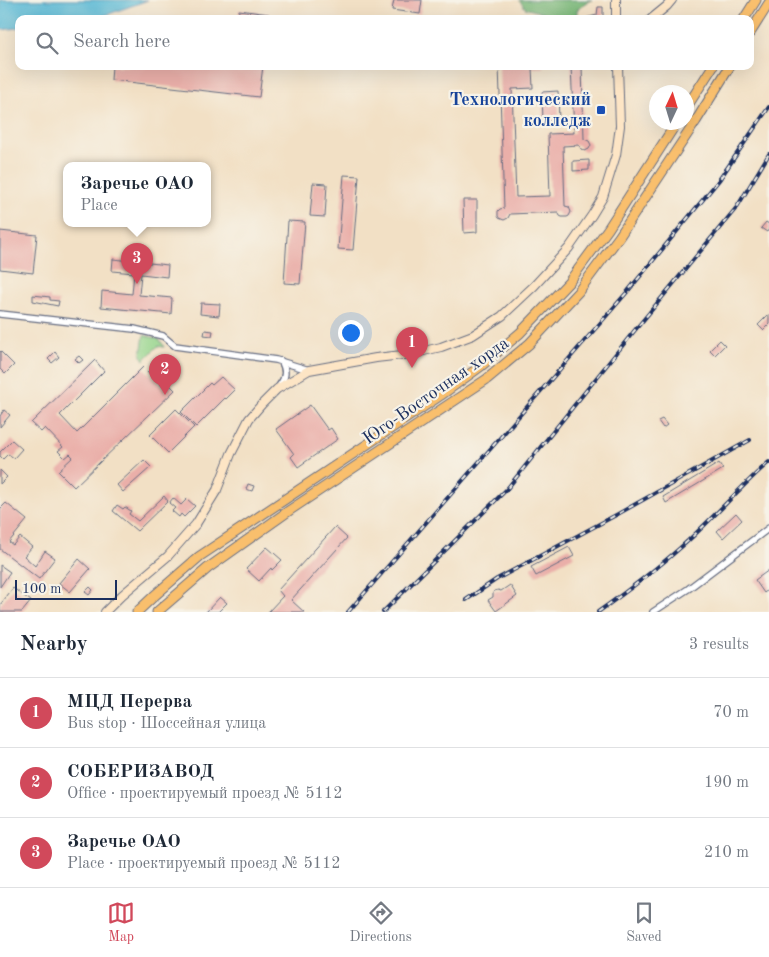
<!DOCTYPE html>
<html lang="en">
<head>
<meta charset="utf-8">
<style>
  body { margin:0; font-family:"Old Standard TT",serif; background:#f6f6f7; color:#1f2937 }
  .compass { position:absolute; left:649px; top:85px; width:45px; height:45px; border-radius:50%; background:#fff; box-shadow:0 5px 20px #0002; rotate:4deg }
  .scale { position:absolute; left:15px; bottom:12px; width:102px; box-sizing:border-box; padding-left:5px; border:2px solid #1b2f5e; border-top:0; font-size:14px; line-height:18px; white-space:nowrap; color:#1b2f5e; -webkit-text-stroke:4px #f7f3e8; paint-order:stroke }
  .you { position:absolute; left:350px; top:332px; width:18px; height:18px; margin:-12px; border:4px solid #fff; border-radius:50%; background:#1a73e8; box-shadow:0 0 0 8px #1a73e833 }
  .badge { display:grid; place-items:center; width:32px; height:32px; border-radius:50%; background:#d1495b; color:#fff; font-size:16px; font-weight:700 }
  .pin { position:absolute; translate:-50% -41px; filter:drop-shadow(0 1px 2px #0008) }
  .pin::after { content:''; position:absolute; top:26px; width:18px; height:15px; background:inherit; clip-path:polygon(0 0,100% 0,50% 100%) }
  .popup { position:absolute; left:63px; top:162px; width:148px; height:65px; box-sizing:border-box; display:grid; place-content:center; border-radius:10px; background:#fff; filter:drop-shadow(0 1px 4px #0005); font-size:16px; white-space:nowrap; color:#747a83 }
  .popup b { font-size:19px; color:#1f2937 }
  .popup::after { content:''; position:absolute; left:50%; top:100%; margin-left:-10px; border:10px solid transparent; border-top-color:#fff }
  .list { margin:0; padding:0; list-style:none }
  h2 { display:flex; justify-content:space-between; align-items:center; height:65px; margin:0; padding:0 20px; font-size:21px }
  h2 small { font-size:16px; font-weight:400; color:#747a83 }
  .list li { display:grid; grid-template-columns:32px 1fr auto; gap:15px; align-items:center; box-sizing:border-box; height:70px; padding:0 20px; border-top:1px solid #e0e1e3 }
  .list b { display:block; font-size:19px; white-space:nowrap }
  .list p { margin:0; font-size:16px; white-space:nowrap; color:#747a83 }
  .list em { font-size:16px; font-style:normal; color:#747a83 }
  .icon { flex:none; width:28px; height:28px; fill:none; stroke:currentColor; stroke-width:2; stroke-linecap:round; stroke-linejoin:round }
  .map { position:relative; flex:none; width:769px; height:612px; overflow:hidden }
  .search { position:absolute; background:#fff; box-shadow:0 5px 20px #0002; left:15px; right:15px; top:15px; height:55px; display:flex; align-items:center; gap:12px; box-sizing:border-box; padding:0 18px; border-radius:10px; color:#747a83; font-size:19px }
  .sheet { height:275px; background:#fff }
  nav { display:flex; justify-content:space-around; align-items:center; box-sizing:border-box; height:70px; border-top:1px solid #e0e1e3; background:#fff; font-size:14px; color:#747a83 }
  nav a { display:grid; justify-items:center; gap:2px }
  nav .on { color:#d1495b }
  .map>svg:first-child { display:block }
</style>
</head>
<body>
<div class="map">
<svg width="769" height="612" viewBox="0 0 769 612">
  <rect width="100%" height="100%" fill="#f7f3e8"/>
  <filter id="ink" filterUnits="userSpaceOnUse"><feTurbulence type="fractalNoise" baseFrequency=".02" numOctaves="2"/><feDisplacementMap in="SourceGraphic" scale="10" xChannelSelector="R" yChannelSelector="G"/><feConvolveMatrix kernelMatrix="1 2 1 2 8 2 1 2 1" color-interpolation-filters="sRGB"/></filter>
  <filter id="wash" filterUnits="userSpaceOnUse"><feTurbulence type="fractalNoise" baseFrequency=".0096" numOctaves="4" result="noise"/><feDisplacementMap in="SourceGraphic" scale="20" xChannelSelector="R" yChannelSelector="G"/><feGaussianBlur stdDeviation="1.12" result="paint"/><feColorMatrix in="noise" values="0 0 0 0 0 0 0 0 0 0 0 0 0 0 0 0 0 1.4 0 .05"/><feComposite in="paint" operator="in"/></filter>
  <g filter="url(#wash)">
    <rect width="100%" height="100%" fill="#f2e0c5"/>
    <!-- green -->
    <polygon fill="#94d48a" stroke="#588274" points="144,335 159,339 164,346 164,347 158,346 144,360 141,355"/>
    <!-- forest -->
    <polygon fill="#77b676" stroke="#49726a" points="519,0 592,0 585,3 577,10 577,19 562,19 525,8"/>
    <!-- water -->
    <polygon fill="#58b9d6" stroke="#3a749a" points="0,0 148,0 95,19 19,19 19,28 0,30"/>
    <g id="blocks">
      <!-- building -->
      <g fill="#eaafa9">
        <polygon points="394,0 422,0 420,14 392,10"/>
        <polygon points="598,7 603,7 603,19 585,19 585,18 597,15"/>
        <polygon points="239,10 269,14 268,19 238,19"/>
        <polygon points="112,66 263,66 259,97 111,80"/>
        <polygon points="499,66 543,66 543,68 532,68 533,88 512,89 516,197 550,196 548,134 574,133 571,66 582,66 584,139 589,141 591,145 589,149 585,151 581,149 579,145 563,146 565,206 569,207 571,212 569,216 567,217 562,217 560,216 558,212 510,214 508,218 504,220 499,218 498,216 498,211 500,209 504,208"/>
        <polygon points="558,91 559,121 543,121 542,92"/>
        <polygon points="589,160 589,170 573,171 573,161"/>
        <polygon points="344,175 359,176 353,250 338,249"/>
        <polygon points="313,183 327,184 325,217 310,216"/>
        <polygon points="463,200 477,200 477,232 464,233"/>
        <polygon points="288,221 305,222 300,284 284,283"/>
        <polygon points="766,222 769,224 769,229 767,232 761,228"/>
        <polygon points="0,231 37,235 33,273 0,269"/>
        <polygon points="113,259 168,265 167,277 141,274 139,295 172,298 171,314 101,307 102,291 132,294 134,273 112,271"/>
        <polygon points="33,295 50,297 50,300 59,301 58,306 33,301"/>
        <polygon points="201,303 220,304 219,316 200,314"/>
        <polygon points="769,314 769,324 763,330 758,325"/>
        <polygon points="205,330 213,331 212,336 204,335"/>
        <polygon points="720,340 725,345 715,355 710,350"/>
        <polygon points="0,351 14,365 5,374 0,369"/>
        <polygon points="55,352 59,357 52,363 48,359"/>
        <polygon points="79,356 83,360 79,363 75,359"/>
        <polygon points="95,360 104,371 60,415 77,433 143,367 164,388 168,383 175,390 74,487 58,471 73,457 70,454 65,458 58,451 63,447 45,428 41,432 31,423"/>
        <polygon points="221,377 235,390 226,399 225,398 196,427 181,412 210,383 212,385"/>
        <polygon points="310,405 328,430 331,428 338,439 298,467 291,457 294,454 276,429"/>
        <polygon points="176,409 194,427 168,453 150,435"/>
        <polygon points="4,410 10,415 0,427 0,416"/>
        <polygon points="662,419 667,425 663,428 658,421"/>
        <polygon points="12,440 22,449 14,458 8,454 3,459 0,456 0,452"/>
        <polygon points="144,460 151,467 123,492 117,485"/>
        <polygon points="719,463 723,469 666,503 663,497"/>
        <polygon points="0,470 7,477 0,484"/>
        <polygon points="248,484 254,486 252,491 246,489"/>
        <polygon points="164,496 168,501 137,531 113,511 117,505 123,509 125,507 131,511 129,514 138,521"/>
        <polygon points="173,498 181,505 187,499 195,506 184,517 181,514 179,517 172,511 175,508 169,503"/>
        <polygon points="6,503 27,520 9,542 13,545 20,537 32,547 24,556 35,566 45,551 55,558 39,579 0,549 0,509"/>
        <polygon points="736,513 742,520 723,538 717,531"/>
        <polygon points="335,527 347,538 291,600 304,612 268,612 283,596 278,590"/>
        <polygon points="267,547 282,560 272,570 271,568 259,581 246,569"/>
        <polygon points="569,547 574,556 536,576 531,567"/>
        <polygon points="79,559 90,569 70,592 59,583"/>
        <polygon points="0,565 10,572 0,587"/>
        <polygon points="769,570 769,589 764,593 755,580"/>
        <polygon points="510,585 517,596 496,611 488,600 493,597 493,593 494,591 498,590 501,591"/>
        <polygon points="90,587 93,590 89,595 85,592"/>
        <polygon points="13,588 31,601 22,612 0,612 0,605"/>
        <polygon points="220,597 227,603 218,612 206,612"/>
      </g>
    </g>
  </g>
  <g filter="url(#ink)">
    <use href="#blocks" fill-opacity="0" stroke="#666d82" stroke-width="1"/>
    <g fill="none" stroke-linecap="round" stroke-linejoin="round">
      <defs>
        <g id="minor">
          <polyline points="0,314 134,329 163,336 175,346 276,360 309,370"/>
          <path d="M279,386C286,378 287,370 281,361"/>
          <polyline points="653,612 688,589 769,528"/>
        </g>
        <g id="secondary">
          <polyline points="616,0 616,19"/>
          <polyline points="651,19 667,6 672,0"/>
          <polyline points="105,612 122,595 168,556 196,524 217,490 231,454 249,419 262,404 277,389 309,370 376,358 411,354 441,347 473,335 502,316 534,286 569,248 592,215 603,197 616,155 620,126 618,66"/>
        </g>
        <g id="primary">
          <polyline points="744,19 756,0"/>
          <polyline points="750,33 769,3"/>
          <polyline points="686,108 713,66"/>
          <polyline points="137,612 154,596 200,556 441,395 481,366 520,333 569,282 608,229 677,122"/>
          <polyline points="157,612 208,568 290,510 487,379 529,344 578,292 619,237 696,121 730,66"/>
        </g>
      </defs>
      <!-- minor casing -->
      <use href="#minor" stroke="#666d82" stroke-width="8"/>
      <!-- secondary casing -->
      <use href="#secondary" stroke="#666d82" stroke-width="10"/>
      <!-- primary casing -->
      <use href="#primary" stroke="#666d82" stroke-width="11"/>
      <!-- minor -->
      <use href="#minor" stroke="#fff" stroke-width="5.5"/>
      <!-- secondary -->
      <use href="#secondary" stroke="#fde5c5" stroke-width="8"/>
      <!-- primary -->
      <use href="#primary" stroke="#f9bf6d" stroke-width="9"/>
      <defs>
        <g id="rail">
          <polyline points="466,600 497,579 616,515 750,440"/>
          <polyline points="348,612 602,321 628,291 719,180 769,107"/>
          <polyline points="383,612 506,490 635,330 737,207 769,154"/>
          <path d="M598,612C626,592 654,571 680,548C711,521 738,489 769,462"/>
        </g>
      </defs>
      <!-- rail casing -->
      <use href="#rail" stroke="#1b2f5e" stroke-width="4"/>
      <!-- rail -->
      <use href="#rail" stroke="#f7f3e8" stroke-width="2" stroke-dasharray="5.5" stroke-linecap="butt"/>
    </g>
  </g>
  <!-- markers -->
  <rect fill="#1a4fb4" stroke="#f7f3e8" stroke-width="2" x="596" y="105" width="10" height="10" rx="2.5"/>
  <g text-anchor="middle" dominant-baseline="central" stroke-width="4.5" stroke-linejoin="round" paint-order="stroke">
    <!-- transit labels -->
    <g font-size="18" font-weight="bold" fill="#164399" stroke="#f7f3e8" text-anchor="end">
      <text x="591" y="100">Технологический<tspan x="591" dy="21">колледж</tspan></text>
    </g>
    <!-- street labels -->
    <g font-size="18" fill="#1b2f5e" stroke="#f7f3e8">
      <text transform="translate(436 391) rotate(-35)">Юго-Восточная хорда</text>
    </g>
  </g>
</svg>
<svg class="compass" viewBox="-18 -18 36 36"><path d="M0-13l5 13h-10z" fill="#e53935"/><path d="M0 13l5-13h-10z" fill="#747a83"/></svg>
<div class="scale">100 m</div>
<div class="you"></div>
<div class="pin badge" style="left:412px;top:368px">1</div>
<div class="pin badge" style="left:165px;top:395px">2</div>
<div class="pin badge" style="left:137px;top:284px">3</div>
<div class="popup"><b>Заречье ОАО</b>Place</div>
<div class="search"><svg class="icon" aria-label="search" viewBox="0 0 24 24"><circle cx="10" cy="10" r="6"/><path d="M15 15l6 6"/></svg>Search here</div>
</div>
<section class="sheet">
<h2>Nearby<small>3 results</small></h2>
<ul class="list">
<li><span class="badge">1</span><div><b>МЦД Перерва</b><p>Bus stop · Шоссейная улица</p></div><em>70 m</em></li>
<li><span class="badge">2</span><div><b>СОБЕРИЗАВОД</b><p>Office · проектируемый проезд № 5112</p></div><em>190 m</em></li>
<li><span class="badge">3</span><div><b>Заречье ОАО</b><p>Place · проектируемый проезд № 5112</p></div><em>210 m</em></li>
</ul>
</section>
<nav>
<a class="on"><svg class="icon" aria-label="map" viewBox="0 0 24 24"><path d="M3 6l6-2 6 2 6-2v14l-6 2-6-2-6 2zM9 4v14M15 6v14"/></svg>Map</a>
<a><svg class="icon" aria-label="directions" viewBox="0 0 24 24"><path d="M12 3l9 9-9 9-9-9zM9 14v-3h6M13 9l2 2-2 2"/></svg>Directions</a>
<a><svg class="icon" aria-label="saved" viewBox="0 0 24 24"><path d="M7 4h10v16l-5-4-5 4z"/></svg>Saved</a>
</nav>
</body>
</html>
